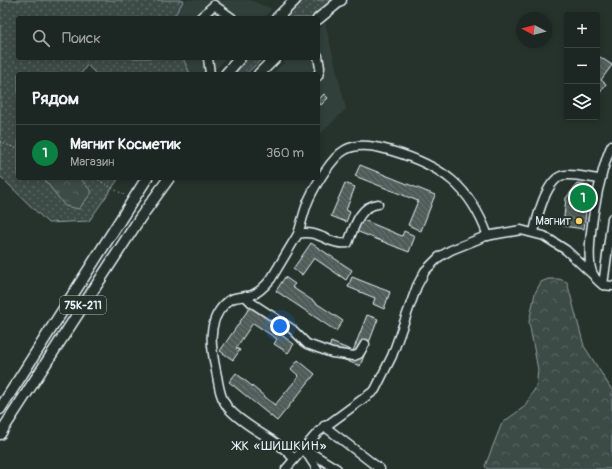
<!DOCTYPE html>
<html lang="ru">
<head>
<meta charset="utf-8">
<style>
  body { margin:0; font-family:Pangolin,sans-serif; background:#29322f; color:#f1f3f6 }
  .controls { position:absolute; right:12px; top:12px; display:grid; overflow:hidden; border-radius:4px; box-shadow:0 2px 6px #0003 }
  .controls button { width:36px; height:36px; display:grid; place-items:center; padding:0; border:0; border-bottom:1px solid #3a4340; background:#1c2622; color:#f1f3f6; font:20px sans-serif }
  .compass { position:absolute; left:516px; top:12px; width:36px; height:36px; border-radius:50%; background:#1c2622; box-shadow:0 2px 6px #0003; rotate:277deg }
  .you { position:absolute; left:280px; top:326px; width:14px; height:14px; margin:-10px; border:3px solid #fff; border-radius:50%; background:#1a73e8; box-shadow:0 0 0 6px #1a73e833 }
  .badge { display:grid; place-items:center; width:26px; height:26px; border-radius:50%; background:#0b8043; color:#fff; font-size:13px; font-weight:700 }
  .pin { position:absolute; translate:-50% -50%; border:2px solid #fff; box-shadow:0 1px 4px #0006 }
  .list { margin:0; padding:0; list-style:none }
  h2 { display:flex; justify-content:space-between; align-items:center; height:52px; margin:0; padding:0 16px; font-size:17px }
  h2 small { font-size:13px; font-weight:400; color:#a0a5a5 }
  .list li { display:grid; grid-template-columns:26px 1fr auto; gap:12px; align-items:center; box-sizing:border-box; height:56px; padding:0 16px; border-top:1px solid #3a4340 }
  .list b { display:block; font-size:15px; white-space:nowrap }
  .list p { margin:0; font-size:13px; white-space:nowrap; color:#a0a5a5 }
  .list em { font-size:13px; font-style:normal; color:#a0a5a5 }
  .icon { flex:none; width:22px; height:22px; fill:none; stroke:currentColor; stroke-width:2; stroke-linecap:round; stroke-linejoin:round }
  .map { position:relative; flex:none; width:612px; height:469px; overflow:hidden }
  .search { position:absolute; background:#1c2622; box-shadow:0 2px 6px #0003; left:16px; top:16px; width:304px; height:44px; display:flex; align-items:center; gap:10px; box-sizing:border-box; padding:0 14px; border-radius:4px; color:#a0a5a5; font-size:15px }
  .panel { position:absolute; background:#1c2622; box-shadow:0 2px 6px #0003; left:16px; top:72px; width:304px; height:108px; border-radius:4px }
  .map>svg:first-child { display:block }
</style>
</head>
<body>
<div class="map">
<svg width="612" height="469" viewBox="0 0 612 469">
  <defs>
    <pattern id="grass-dots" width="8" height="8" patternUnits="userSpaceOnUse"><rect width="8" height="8" fill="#3e4b47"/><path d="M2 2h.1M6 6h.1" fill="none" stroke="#5a6562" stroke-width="1.8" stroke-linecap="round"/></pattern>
    <pattern id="forest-crowns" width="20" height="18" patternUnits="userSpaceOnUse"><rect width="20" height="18" fill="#3e4b47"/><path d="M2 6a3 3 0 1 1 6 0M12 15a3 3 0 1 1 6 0" fill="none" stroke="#5a6562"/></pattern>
    <pattern id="building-back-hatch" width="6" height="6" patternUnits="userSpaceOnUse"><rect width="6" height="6" fill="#505c59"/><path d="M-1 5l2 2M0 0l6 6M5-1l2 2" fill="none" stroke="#697472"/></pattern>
  </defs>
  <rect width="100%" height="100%" fill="#26332d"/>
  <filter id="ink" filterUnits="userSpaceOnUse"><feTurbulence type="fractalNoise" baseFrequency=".025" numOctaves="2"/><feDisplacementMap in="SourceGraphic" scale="8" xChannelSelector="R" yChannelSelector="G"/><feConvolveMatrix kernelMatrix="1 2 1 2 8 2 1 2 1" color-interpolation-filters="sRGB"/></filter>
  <g filter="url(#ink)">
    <!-- built -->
    <g fill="#333f3a">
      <polygon points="182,0 250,0 272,9 264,18 172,18"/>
      <polygon points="325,23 346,109 319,135 318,74 272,74 288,58 318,58 318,30"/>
      <polygon points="184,58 226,58 211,74 189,74"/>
    </g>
    <!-- grass -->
    <g fill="url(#grass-dots)" stroke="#939ea0">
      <polygon points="0,0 184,0 173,18 18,18 18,58 183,58 190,74 96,74 87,65 81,74 18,74 18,178 119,178 89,221 48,223 0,176"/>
      <polygon points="304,0 332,0 311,18 285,18"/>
      <polygon points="246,58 263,58 246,74 232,74"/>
    </g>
    <!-- forest -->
    <g fill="url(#forest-crowns)" stroke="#939ea0">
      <polygon points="43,178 80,178 92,192 79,209 65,206"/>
      <polygon points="548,279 559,279 567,282 584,346 612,390 612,469 487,469 485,466 502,423 524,407 536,387 538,370 529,322 535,293 541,282"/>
    </g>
    <!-- building -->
    <g fill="url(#building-back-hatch)" stroke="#e8f1f8">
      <polygon points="216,10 224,18 214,18 211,15"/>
      <polygon points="597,55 612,65 601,80 606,84 597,97"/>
      <polygon points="324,94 328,98 321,105 318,100"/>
      <polygon points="360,165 435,195 421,231 408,225 418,201 355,176"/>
      <polygon points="345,183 355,187 346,210 350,212 346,222 331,216"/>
      <polygon points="577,184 589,186 584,229 563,226 566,198"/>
      <polygon points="361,219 402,236 404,231 415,236 409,252 356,231"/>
      <polygon points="311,243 352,270 346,280 314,258 302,275 293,269"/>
      <polygon points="285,277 295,284 292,287 343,321 336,331 276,291"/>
      <polygon points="352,277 390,292 384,309 373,304 375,298 348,287"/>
      <polygon points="250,307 283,329 280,334 294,344 288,353 274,344 277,339 253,323 236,348 240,350 233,360 220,351"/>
      <polygon points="367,315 378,319 360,366 327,353 331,342 353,351"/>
      <polygon points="298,360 315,374 277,421 229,382 236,373 275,405 299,376 291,369"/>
    </g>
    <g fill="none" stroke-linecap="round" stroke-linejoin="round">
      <defs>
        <g id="minor">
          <polyline points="200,18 214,5 232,18"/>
          <polyline points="318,56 320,68 318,76"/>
          <polyline points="208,58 210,74"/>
          <polyline points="612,218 603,285 612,286"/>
          <path d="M534,232C537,218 547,175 566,175C577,174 589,178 600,179"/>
          <path d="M298,234C302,222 304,210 309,199C315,186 332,157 345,150C359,142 378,147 392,151C442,166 470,186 488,236"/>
          <path d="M603,285C599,282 595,279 593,274C582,255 601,165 612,145"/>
          <polyline points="245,296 252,303 292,329 307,344 332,353 354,356 359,354 365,344"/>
          <polyline points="324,426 380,469"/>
          <polyline points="303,448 337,469"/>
          <polyline points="306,452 317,469"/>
          <path d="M294,459C277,438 248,430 229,409C221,400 219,388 217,376C212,352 205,323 225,304C233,295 242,298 252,295C260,292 266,285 271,279L298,234C320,229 329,246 348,243C354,228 359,206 378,204"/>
          <polyline points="286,469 318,432 375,390 392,356 417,286 425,271 439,257 451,250 486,236 521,230 544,236 566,250 592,274"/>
        </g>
        <g id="major">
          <polyline points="277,18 295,0"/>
          <polyline points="318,19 341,0"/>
          <polyline points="226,74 240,58"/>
          <polyline points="259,74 275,58"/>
          <polyline points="0,409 147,178"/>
          <polyline points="0,434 140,218 169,178"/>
        </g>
      </defs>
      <!-- minor casing -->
      <use href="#minor" stroke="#e8f1f8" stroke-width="11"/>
      <!-- major casing -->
      <use href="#major" stroke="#e8f1f8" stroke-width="13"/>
      <!-- path -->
      <g stroke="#e8f1f8" stroke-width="1" stroke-dasharray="1 3" stroke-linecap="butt">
        <polyline points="0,142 18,149"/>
        <polyline points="95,178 126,196"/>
      </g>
      <!-- minor -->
      <use href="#minor" stroke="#26332d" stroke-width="8"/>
      <!-- major -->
      <use href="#major" stroke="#26332d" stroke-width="10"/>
    </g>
  </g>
  <!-- markers -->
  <circle fill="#ffd166" stroke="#26332d" stroke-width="1.5" cx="579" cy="221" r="4"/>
  <g text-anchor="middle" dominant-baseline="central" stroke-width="4" stroke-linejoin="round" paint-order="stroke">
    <!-- shield labels -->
    <rect fill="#26332d" stroke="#aeb8bb" stroke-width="1" x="60" y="296" width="46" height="18" rx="3"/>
    <g font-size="11" font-weight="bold" fill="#e8f1f8">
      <text x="83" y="305">75К-211</text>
    </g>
    <!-- poi labels -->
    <g font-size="12" fill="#e8f1f8" stroke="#26332d" text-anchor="end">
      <text x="571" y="221">Магнит</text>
    </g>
    <!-- neighbourhood labels -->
    <g font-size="13" letter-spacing="1" fill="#e8f1f8" stroke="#26332d">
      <text x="280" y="446">ЖК «ШИШКИН»</text>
    </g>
  </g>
</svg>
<div class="controls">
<button>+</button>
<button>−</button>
<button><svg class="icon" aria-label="layers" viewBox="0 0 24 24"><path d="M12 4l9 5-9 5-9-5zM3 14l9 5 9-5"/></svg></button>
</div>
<svg class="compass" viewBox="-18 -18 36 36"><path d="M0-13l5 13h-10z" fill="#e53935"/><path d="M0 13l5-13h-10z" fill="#a0a5a5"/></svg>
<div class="you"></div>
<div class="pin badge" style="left:583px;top:198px">1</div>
<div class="search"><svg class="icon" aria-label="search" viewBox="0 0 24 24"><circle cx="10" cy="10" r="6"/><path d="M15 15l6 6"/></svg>Поиск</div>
<section class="panel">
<h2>Рядом<small></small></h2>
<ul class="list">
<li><span class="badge">1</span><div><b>Магнит Косметик</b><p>Магазин</p></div><em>360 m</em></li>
</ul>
</section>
</div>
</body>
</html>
